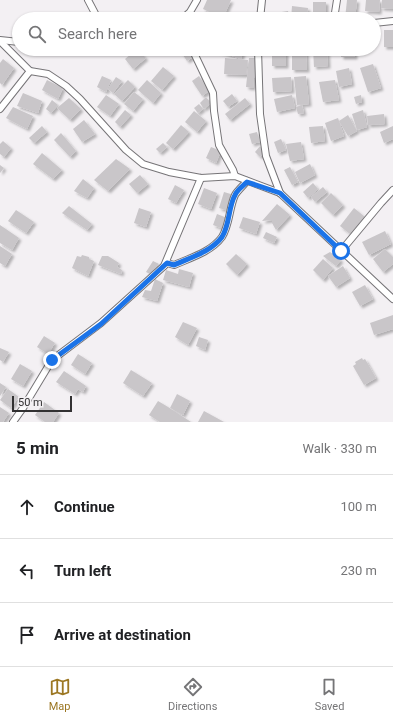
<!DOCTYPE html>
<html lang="en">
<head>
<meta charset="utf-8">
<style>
  body { margin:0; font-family:Roboto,sans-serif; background:#f6f6f6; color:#202124 }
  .scale { position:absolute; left:12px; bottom:10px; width:60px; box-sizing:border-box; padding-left:4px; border:2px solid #323132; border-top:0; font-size:11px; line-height:14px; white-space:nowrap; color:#323132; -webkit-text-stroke:3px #f3f0f3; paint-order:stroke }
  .stop { position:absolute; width:12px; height:12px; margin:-9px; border:3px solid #1a73e8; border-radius:50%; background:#fff }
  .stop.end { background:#1a73e8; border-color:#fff; box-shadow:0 1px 4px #0008 }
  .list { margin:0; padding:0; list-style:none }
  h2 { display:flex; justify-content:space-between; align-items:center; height:52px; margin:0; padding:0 16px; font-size:17px }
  h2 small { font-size:13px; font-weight:400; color:#757577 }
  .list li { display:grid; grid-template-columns:26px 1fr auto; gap:12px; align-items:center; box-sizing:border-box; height:64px; padding:0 16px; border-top:1px solid #e0e0e0 }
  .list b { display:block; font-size:15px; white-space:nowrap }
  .list em { font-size:13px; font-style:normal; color:#757577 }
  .icon { flex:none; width:22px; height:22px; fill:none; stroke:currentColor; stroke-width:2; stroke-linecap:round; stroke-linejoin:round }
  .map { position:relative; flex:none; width:393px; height:422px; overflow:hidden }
  .search { position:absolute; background:#fff; box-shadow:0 1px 3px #0004; left:12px; right:12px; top:12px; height:44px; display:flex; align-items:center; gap:10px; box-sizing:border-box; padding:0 14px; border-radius:22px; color:#757577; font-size:15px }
  .sheet { height:244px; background:#fff }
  nav { display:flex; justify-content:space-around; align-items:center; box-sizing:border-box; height:56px; border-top:1px solid #e0e0e0; background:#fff; font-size:11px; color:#757577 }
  nav a { display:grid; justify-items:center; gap:2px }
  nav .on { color:#9c7723 }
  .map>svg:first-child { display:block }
</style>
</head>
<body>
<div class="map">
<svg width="393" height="422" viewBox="0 0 393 422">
  <defs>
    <filter id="shadow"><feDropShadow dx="2.5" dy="2.5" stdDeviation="1" flood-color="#0004"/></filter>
  </defs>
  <rect width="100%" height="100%" fill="#f3f0f3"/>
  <!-- building -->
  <g fill="#c9c6c9" filter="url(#shadow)">
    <polygon points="207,0 231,0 223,18 203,9"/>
    <polygon points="347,0 357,0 355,19 345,19"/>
    <polygon points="366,0 380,0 379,12 365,11"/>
    <polygon points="382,0 393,0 393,9 381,8"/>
    <rect x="313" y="2" width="13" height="17"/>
    <polygon points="292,6 308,8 307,19 291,19"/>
    <polygon points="288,11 290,19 270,19 269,14"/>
    <rect x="384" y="30" width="9" height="17"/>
    <polygon points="137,49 146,58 133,69 125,59"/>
    <polygon points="179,49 188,49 193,57 187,61"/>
    <polygon points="218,49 244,49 241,59 217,51"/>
    <rect x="272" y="49" width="14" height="17"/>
    <polygon points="292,49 306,49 307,70 292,70"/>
    <polygon points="313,49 327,49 328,66 314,67"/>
    <rect x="341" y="49" width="14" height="8"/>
    <polygon points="225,58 248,60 246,75 224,74"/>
    <polygon points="249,58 256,58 253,88 246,87"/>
    <polygon points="3,59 14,68 2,85 0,83 0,63"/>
    <polygon points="373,64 381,88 368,92 360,68"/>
    <polygon points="163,67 174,76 162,90 151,81"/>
    <polygon points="349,68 352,84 339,87 336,71"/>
    <polygon points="102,76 111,80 106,92 97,87"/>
    <polygon points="199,76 209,91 202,96 192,81"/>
    <polygon points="306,76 309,104 297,105 294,77"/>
    <polygon points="116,77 122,81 113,93 108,89"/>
    <polygon points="291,77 292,91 273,92 272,78"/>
    <polygon points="47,80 63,88 58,99 42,90"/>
    <polygon points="128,80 135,87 122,101 114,94"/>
    <polygon points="147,80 161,93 153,103 138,90"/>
    <polygon points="335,80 339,100 323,102 319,82"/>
    <polygon points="134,92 143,99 133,111 124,104"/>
    <polygon points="23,93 42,101 38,113 17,106"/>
    <polygon points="232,94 237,101 228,107 223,101"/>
    <polygon points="106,95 119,104 110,116 97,107"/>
    <polygon points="292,95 295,108 277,112 274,99"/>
    <polygon points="361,95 362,102 356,104 354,97"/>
    <polygon points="206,97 211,103 204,109 200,103"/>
    <polygon points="69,98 81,109 70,120 57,108"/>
    <polygon points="245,98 250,104 230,120 225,114"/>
    <polygon points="52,100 58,105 51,113 46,109"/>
    <polygon points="199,104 203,109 198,113 194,108"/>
    <polygon points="302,105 304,113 298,114 296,107"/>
    <polygon points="13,107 33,116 27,129 6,118"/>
    <polygon points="125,110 131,115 120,127 115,122"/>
    <polygon points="363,110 367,127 357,130 352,114"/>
    <polygon points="194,111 206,121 197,132 185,122"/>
    <polygon points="384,114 385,124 368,125 367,116"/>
    <polygon points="348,115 357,131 348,136 339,121"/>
    <polygon points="338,118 344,136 331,141 325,123"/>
    <polygon points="84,120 95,134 82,142 73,129"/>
    <polygon points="181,125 189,132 173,149 166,143"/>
    <polygon points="42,126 47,132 34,143 29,138"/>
    <polygon points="323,126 325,141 311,143 309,127"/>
    <polygon points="393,126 393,139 384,143 380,132"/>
    <polygon points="257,132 260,142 252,144 249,134"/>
    <polygon points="61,133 76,151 70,157 54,140"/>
    <polygon points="281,139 286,150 278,153 274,142"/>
    <polygon points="3,141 11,148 4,157 0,154 0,144"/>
    <polygon points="301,142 304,159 290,161 286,144"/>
    <polygon points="163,143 167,147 160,153 156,149"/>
    <polygon points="260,146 265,151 260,157 255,152"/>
    <polygon points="211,147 221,151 216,163 206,158"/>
    <polygon points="42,153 62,170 53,179 33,164"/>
    <polygon points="116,159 130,169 108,191 94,180"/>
    <polygon points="310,164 315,175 300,183 295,172"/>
    <polygon points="0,165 4,168 0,173"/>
    <polygon points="290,167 298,182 292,185 284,170"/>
    <polygon points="140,175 148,184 137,193 129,184"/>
    <polygon points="83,179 94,188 87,198 74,191"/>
    <polygon points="313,183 318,189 308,198 303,192"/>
    <polygon points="175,185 184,190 176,203 168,199"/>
    <polygon points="323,187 327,192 315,202 311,197"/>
    <polygon points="204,188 217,193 211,209 198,204"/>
    <polygon points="224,192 234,195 229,211 219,208"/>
    <polygon points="331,193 343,205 333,215 321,203"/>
    <polygon points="277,204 290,215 276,230 272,223 272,220 262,221"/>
    <polygon points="69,206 92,224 87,230 62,213"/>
    <polygon points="139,208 151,212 146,227 134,223"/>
    <polygon points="354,208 365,217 350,234 340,226"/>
    <polygon points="16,210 34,222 26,233 8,221"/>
    <polygon points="217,214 227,218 224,229 213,225"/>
    <polygon points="243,217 260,222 256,234 239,228"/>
    <polygon points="0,225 19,238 12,250 0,243"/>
    <polygon points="385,231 391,244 369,255 362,242"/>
    <polygon points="266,232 277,237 274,243 263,238"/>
    <polygon points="0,246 12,254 5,266 0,263"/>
    <polygon points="385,249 393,257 393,264 383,272 373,259"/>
    <polygon points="330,252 341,260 336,266 323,256"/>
    <polygon points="236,254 247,264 237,275 226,264"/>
    <polygon points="82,255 89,257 89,259 94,261 88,276 72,268 77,256 81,257"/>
    <polygon points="102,256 108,256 119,263 117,267 122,270 121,274 98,265"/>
    <polygon points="323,259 333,268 323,280 313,270"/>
    <polygon points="153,261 159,264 150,274 146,272"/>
    <polygon points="343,266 350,278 336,287 328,276"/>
    <polygon points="179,269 193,273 189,287 163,280 166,270 178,274"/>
    <polygon points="155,279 163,283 157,301 142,297 145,290 151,291"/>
    <polygon points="365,285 373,299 360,306 352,292"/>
    <polygon points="393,315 393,329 374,335 370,323"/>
    <polygon points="183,322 197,328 188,345 175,337"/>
    <polygon points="44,336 55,343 48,354 37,347"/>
    <polygon points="199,337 208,340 205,350 196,346"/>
    <polygon points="0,348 9,352 3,362 0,360"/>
    <polygon points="78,354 92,363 85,374 71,365"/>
    <polygon points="362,358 363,360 365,359 376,378 364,385 353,366 356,364 355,362"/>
    <polygon points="20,364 32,371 23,386 11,379"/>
    <polygon points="131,370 152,383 143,396 123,383"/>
    <polygon points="64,371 86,386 83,392 78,389 75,394 56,382"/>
    <polygon points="0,383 6,387 0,396"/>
    <polygon points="8,389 19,397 11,408 0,400"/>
    <polygon points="177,394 190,401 183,415 170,408"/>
    <polygon points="158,401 168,407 191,422 160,422 149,415"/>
    <polygon points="44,402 59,413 53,422 45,422 35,415"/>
    <polygon points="0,407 9,413 3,422 0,422"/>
    <polygon points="204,411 224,422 198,422"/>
  </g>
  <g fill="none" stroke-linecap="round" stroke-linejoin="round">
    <defs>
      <g id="street">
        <polyline points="88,0 98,19"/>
        <polyline points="182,19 190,12 197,0"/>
        <polyline points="260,19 262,0"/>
        <polyline points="334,19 337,0"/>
        <polyline points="374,23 393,21"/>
        <polyline points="0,40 19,42"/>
        <polyline points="0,41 30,71 48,74 66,86 80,99 126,150 143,164 169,172 201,178 235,176 280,193 393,299"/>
        <polyline points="190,49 194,53 213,93 214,111 219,145 233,170 235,176"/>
        <polyline points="258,49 260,114 266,156 280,193"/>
        <polyline points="0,109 30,71"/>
        <polyline points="341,251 381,203 393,190"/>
        <path d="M164,266L167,263L174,265C190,258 211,252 222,237C230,224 229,208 235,195C238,190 243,186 247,181"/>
        <polyline points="13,422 23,408 52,360 101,323 164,266 201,178"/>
      </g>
    </defs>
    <!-- street casing -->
    <use href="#street" stroke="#767477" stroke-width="8"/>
    <!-- street -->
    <use href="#street" stroke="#fff" stroke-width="6"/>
  </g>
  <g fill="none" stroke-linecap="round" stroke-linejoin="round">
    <!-- route -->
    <path stroke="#1a73e8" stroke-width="5" d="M52,360L101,324L167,263L174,265C189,258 211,252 222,237C230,224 228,208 235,195C237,190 243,186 247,182L280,193L341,251"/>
  </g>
</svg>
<div class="scale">50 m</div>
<div class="stop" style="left:341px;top:251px"></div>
<div class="stop end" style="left:52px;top:360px"></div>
<div class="search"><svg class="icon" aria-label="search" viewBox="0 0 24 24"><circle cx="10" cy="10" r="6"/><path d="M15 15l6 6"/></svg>Search here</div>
</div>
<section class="sheet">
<h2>5 min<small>Walk · 330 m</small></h2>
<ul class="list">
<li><svg class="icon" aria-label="ahead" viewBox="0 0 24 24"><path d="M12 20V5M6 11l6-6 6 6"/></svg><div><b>Continue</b></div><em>100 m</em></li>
<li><svg class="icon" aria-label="left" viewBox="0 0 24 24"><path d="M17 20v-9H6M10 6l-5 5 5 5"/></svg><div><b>Turn left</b></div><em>230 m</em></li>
<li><svg class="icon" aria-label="arrive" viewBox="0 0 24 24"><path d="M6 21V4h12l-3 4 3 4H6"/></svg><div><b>Arrive at destination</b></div></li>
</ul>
</section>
<nav>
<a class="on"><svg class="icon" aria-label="map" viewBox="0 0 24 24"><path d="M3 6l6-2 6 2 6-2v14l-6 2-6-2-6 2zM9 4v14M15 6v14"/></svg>Map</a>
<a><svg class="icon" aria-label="directions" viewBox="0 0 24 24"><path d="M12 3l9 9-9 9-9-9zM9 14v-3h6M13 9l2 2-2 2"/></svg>Directions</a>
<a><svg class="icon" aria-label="saved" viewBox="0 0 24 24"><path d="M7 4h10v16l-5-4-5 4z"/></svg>Saved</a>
</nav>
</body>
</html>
